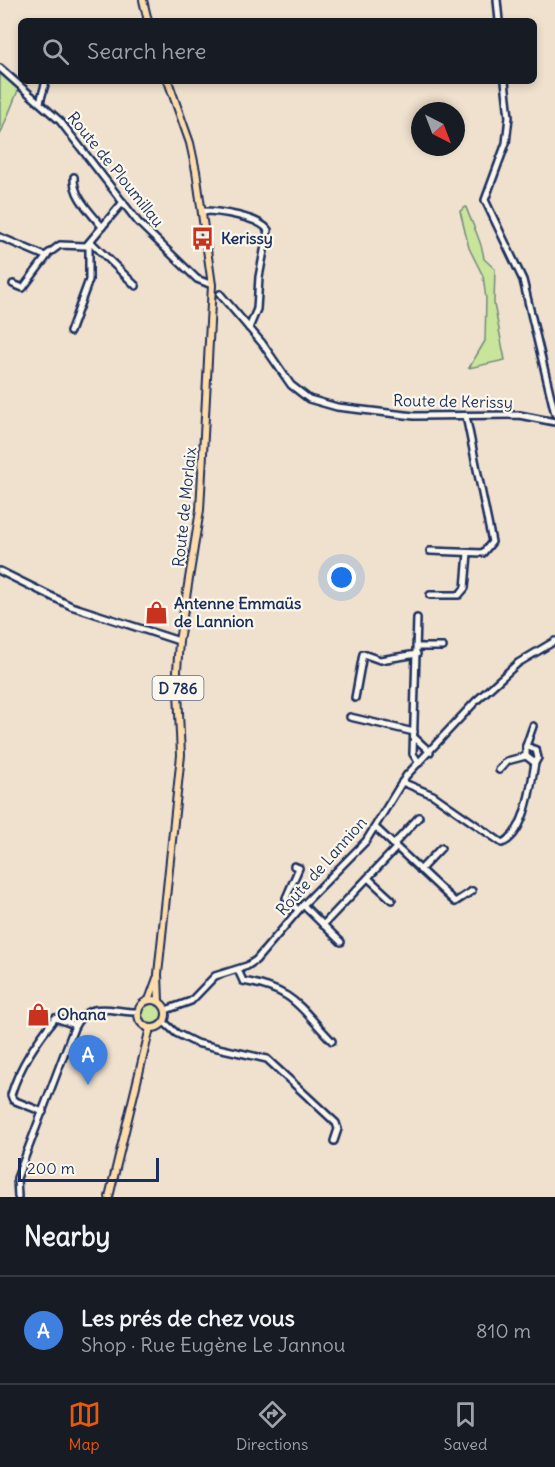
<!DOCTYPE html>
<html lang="en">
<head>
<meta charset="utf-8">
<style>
  body { margin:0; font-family:Delius,sans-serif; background:#20242c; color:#f1f3f6 }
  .compass { position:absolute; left:411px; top:102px; width:54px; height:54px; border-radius:50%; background:#171b24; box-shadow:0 3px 9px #0003; rotate:138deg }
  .scale { position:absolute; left:18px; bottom:15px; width:141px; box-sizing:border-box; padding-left:6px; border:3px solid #1b2f5e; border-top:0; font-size:16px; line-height:21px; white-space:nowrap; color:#1b2f5e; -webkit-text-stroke:4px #fbf7ec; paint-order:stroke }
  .you { position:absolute; left:342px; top:578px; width:21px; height:21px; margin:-15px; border:4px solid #fff; border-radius:50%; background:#1a73e8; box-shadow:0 0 0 9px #1a73e833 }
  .badge { display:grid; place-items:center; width:39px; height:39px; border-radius:50%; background:#ea580c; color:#fff; font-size:20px; font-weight:700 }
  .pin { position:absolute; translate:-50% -50px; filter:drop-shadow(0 2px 3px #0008) }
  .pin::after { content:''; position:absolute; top:32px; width:21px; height:18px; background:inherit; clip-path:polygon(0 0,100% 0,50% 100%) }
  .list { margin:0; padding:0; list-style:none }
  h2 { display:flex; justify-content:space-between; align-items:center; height:78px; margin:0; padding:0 24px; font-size:26px }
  h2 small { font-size:20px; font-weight:400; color:#9ea1a6 }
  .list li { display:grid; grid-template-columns:39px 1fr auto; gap:18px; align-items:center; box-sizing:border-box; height:108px; padding:0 24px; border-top:2px solid #363941 }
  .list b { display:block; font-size:22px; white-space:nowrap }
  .list p { margin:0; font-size:20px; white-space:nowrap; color:#9ea1a6 }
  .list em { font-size:20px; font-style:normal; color:#9ea1a6 }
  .icon { flex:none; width:33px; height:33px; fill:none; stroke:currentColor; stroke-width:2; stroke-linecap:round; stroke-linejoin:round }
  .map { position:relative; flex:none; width:555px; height:1197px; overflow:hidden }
  .search { position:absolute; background:#171b24; box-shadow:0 3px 9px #0003; left:18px; right:18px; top:18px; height:66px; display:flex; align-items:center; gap:15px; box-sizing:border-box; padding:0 21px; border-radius:9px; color:#9ea1a6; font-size:22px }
  .sheet { height:186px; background:#171b24 }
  nav { display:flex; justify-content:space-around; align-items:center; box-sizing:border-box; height:84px; border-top:2px solid #363941; background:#171b24; font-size:16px; color:#9ea1a6 }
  nav a { display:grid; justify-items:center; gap:3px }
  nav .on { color:#ea580c }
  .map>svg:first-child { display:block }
</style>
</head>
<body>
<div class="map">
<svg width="555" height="1197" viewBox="0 0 555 1197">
  <rect width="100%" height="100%" fill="#f0e1ce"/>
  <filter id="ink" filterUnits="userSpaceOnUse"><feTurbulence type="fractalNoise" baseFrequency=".0167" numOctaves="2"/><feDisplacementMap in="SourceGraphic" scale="12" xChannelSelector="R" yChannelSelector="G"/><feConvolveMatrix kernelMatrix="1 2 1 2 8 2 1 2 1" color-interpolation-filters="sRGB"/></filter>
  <g filter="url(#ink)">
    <!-- green -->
    <g fill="#c9e49b" stroke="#728a7c" stroke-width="1.5">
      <polygon points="0,72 19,88 0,135"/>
      <path d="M466,207C472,225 482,240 484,259L495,269L494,304L505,360L469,368L485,341L486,299L483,276L469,248L460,211Z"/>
      <circle cx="151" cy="1014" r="12"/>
    </g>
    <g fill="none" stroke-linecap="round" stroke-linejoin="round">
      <defs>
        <g id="minor">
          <polyline points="497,0 499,21"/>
          <polyline points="0,68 60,121 138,222 197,279 212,285"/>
          <polyline points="505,81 509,117 506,143 485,200 523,280 555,414"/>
          <polyline points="40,102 46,81"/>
          <path d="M74,177C73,197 90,211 102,227"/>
          <path d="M203,211C219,211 259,217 268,230L259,277L257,309L249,328"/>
          <polyline points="0,237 45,256 60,245 86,246 123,202"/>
          <polyline points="91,242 136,286"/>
          <polyline points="13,284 23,288 47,256"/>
          <polyline points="220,294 262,343 291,385 309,399 337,407 414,416 519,415 555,422"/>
          <polyline points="70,332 89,280 89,244"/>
          <polyline points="430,551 483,553 492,542 466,416"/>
          <polyline points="0,571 71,606 179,641"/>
          <polyline points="430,595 459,595 465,588 468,553"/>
          <polyline points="417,618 413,754 419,763"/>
          <polyline points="417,647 443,647"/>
          <polyline points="355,698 363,654 380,660 417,654"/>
          <polyline points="350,717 414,732"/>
          <polyline points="415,738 430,752"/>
          <polygon points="526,746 536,750 538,758 535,763 526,756"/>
          <polyline points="526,746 533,726"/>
          <polyline points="499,770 507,761 526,756"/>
          <path d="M402,782L433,795L502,843C525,835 531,785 535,763"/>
          <polyline points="376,828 455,902 472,891"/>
          <polyline points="393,845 419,817"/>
          <polyline points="294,866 299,868 286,898 298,910"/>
          <polyline points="420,870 441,848"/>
          <polyline points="368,878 392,900"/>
          <polyline points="303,905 341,942"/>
          <polyline points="323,925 396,848"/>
          <path d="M238,970L243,981C295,990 298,1006 332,1041"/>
          <polyline points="166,1010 191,1001 215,976 247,966 256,960 303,905 366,841 406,776 476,701 518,663 555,641"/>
          <polyline points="164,1022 176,1033 196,1043 267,1059 336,1123 338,1129 334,1141"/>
          <path d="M43,1112L13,1100L11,1095C20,1065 36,1043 55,1018L75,1025"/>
          <path d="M18,1197L17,1178L74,1028C88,999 111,1012 137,1012"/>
        </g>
        <g id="major">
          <polyline points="143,0 148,21"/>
          <circle cx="152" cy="1014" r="14"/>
          <polyline points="149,1000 157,978"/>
          <polyline points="159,1001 158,974 181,755 177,671 179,641 200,510 212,285 196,171 190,143 168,81"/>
          <polyline points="109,1197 150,1028"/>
        </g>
      </defs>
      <!-- minor casing -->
      <use href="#minor" stroke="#1b2f5e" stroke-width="10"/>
      <!-- major casing -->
      <use href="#major" stroke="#1b2f5e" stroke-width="10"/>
      <!-- minor -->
      <use href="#minor" stroke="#fbf7ec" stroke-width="5"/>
      <!-- major -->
      <use href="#major" stroke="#fddcac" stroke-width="6"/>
    </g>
  </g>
  <!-- icons -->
  <defs>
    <symbol id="bus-bare" viewBox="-9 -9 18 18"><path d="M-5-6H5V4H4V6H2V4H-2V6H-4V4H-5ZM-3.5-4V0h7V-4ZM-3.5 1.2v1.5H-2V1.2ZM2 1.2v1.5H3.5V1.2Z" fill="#c8321e" stroke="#fbf7ec" stroke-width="2.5" paint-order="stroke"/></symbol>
    <symbol id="shop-bare" viewBox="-9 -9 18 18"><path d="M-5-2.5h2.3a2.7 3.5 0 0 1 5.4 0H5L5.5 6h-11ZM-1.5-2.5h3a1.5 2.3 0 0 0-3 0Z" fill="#c8321e" stroke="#fbf7ec" stroke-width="2.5" paint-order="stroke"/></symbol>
  </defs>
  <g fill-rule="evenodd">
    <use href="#bus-bare" x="186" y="222" width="33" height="33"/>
    <use href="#shop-bare" x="140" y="596" width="33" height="33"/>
    <use href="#shop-bare" x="22" y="998" width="33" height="33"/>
  </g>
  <g text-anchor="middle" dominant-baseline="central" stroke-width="4.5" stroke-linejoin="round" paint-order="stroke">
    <!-- shield labels -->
    <rect fill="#fbf7ec" stroke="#5e6b89" stroke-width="1.5" x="152.5" y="676" width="51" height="24" rx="4.5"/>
    <g font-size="15" font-weight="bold" fill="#1b2f5e">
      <text x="178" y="688">D 786</text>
    </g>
    <!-- street labels -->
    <g font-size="16" fill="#1b2f5e" stroke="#fbf7ec">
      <text transform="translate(116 169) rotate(51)">Route de Ploumillau</text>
      <text transform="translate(453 401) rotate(1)">Route de Kerissy</text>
      <text transform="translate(184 507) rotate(-84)">Route de Morlaix</text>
      <text transform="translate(321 866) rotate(-48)">Route de Lannion</text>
    </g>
    <!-- poi labels -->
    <g font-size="16" font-weight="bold" fill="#1b2f5e" stroke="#fbf7ec" text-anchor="start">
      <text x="221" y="238">Kerissy</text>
      <text x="174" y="603">Antenne Emmaüs<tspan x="174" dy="18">de Lannion</tspan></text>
      <text x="57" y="1014">Ohana</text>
    </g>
  </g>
</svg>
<svg class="compass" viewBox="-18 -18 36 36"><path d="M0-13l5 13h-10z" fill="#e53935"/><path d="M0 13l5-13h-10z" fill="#9ea1a6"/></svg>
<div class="scale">200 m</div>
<div class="you"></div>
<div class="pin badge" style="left:88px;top:1085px;background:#3f7fe0">A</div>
<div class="search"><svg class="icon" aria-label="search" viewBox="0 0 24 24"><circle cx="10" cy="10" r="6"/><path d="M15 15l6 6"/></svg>Search here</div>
</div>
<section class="sheet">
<h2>Nearby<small></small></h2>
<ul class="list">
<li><span class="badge" style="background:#3f7fe0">A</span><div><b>Les prés de chez vous</b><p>Shop · Rue Eugène Le Jannou</p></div><em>810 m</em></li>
</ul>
</section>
<nav>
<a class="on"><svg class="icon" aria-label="map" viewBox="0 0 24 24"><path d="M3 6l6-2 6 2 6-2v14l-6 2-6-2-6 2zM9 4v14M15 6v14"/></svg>Map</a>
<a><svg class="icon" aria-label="directions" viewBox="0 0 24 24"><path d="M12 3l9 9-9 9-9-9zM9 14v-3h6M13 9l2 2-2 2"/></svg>Directions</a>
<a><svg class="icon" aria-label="saved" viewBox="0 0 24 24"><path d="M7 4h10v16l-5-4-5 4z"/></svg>Saved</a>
</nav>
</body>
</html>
